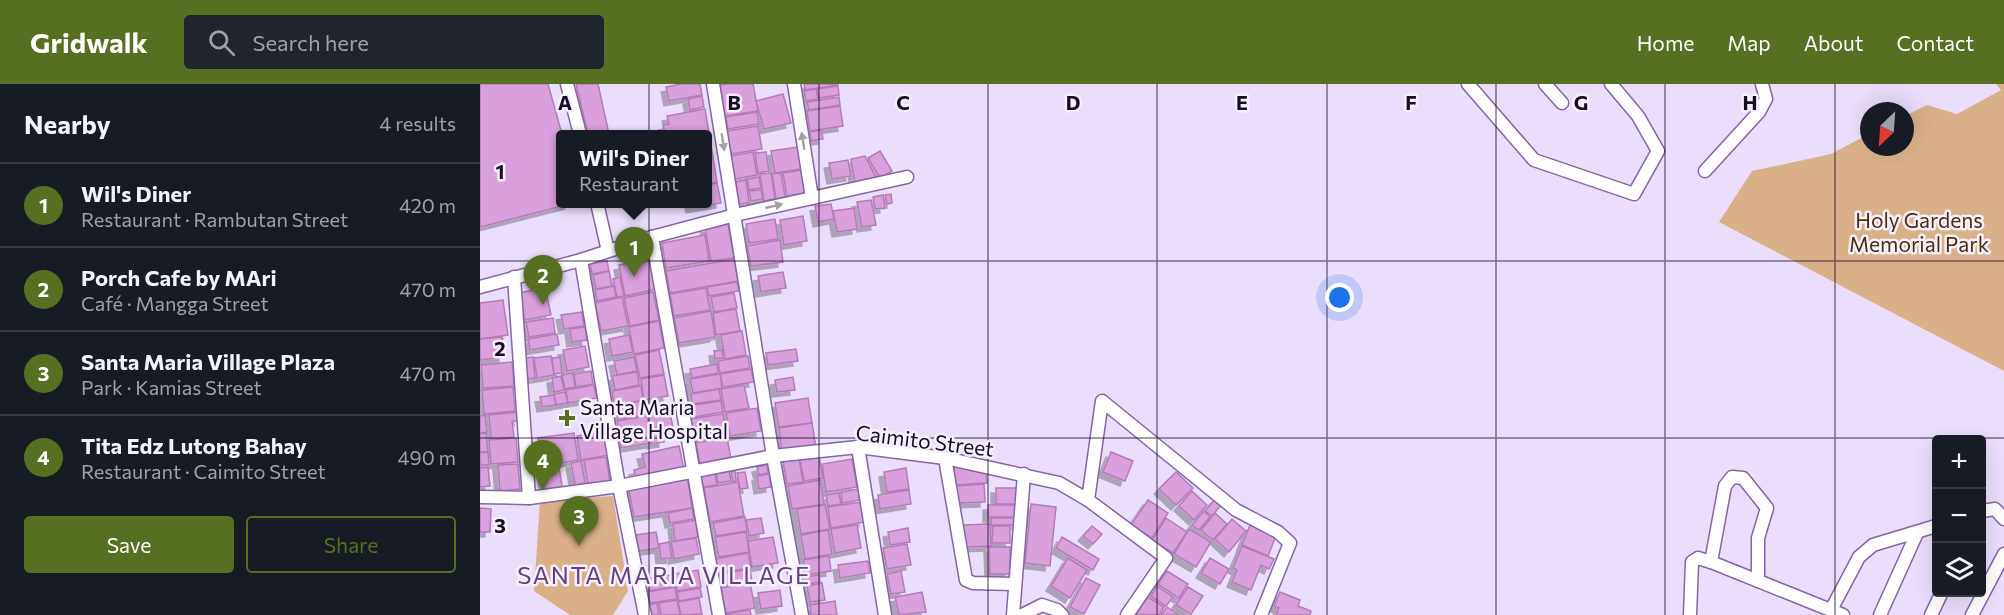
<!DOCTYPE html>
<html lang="en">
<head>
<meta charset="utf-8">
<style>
  body { margin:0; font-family:Commissioner,sans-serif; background:#20242c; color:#f1f3f6 }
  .controls { position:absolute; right:18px; bottom:18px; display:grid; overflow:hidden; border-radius:6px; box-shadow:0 6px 24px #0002 }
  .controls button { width:54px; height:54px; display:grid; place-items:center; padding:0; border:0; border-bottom:2px solid #363941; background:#171b24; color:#f1f3f6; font:30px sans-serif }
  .compass { position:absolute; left:1380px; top:18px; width:54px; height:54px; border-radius:50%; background:#171b24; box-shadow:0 6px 24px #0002; rotate:205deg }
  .you { position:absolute; left:860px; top:214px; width:21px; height:21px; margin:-15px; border:4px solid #fff; border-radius:50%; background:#1a73e8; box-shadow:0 0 0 9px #1a73e833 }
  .badge { display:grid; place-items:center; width:39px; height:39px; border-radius:50%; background:#576f21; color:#fff; font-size:20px; font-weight:700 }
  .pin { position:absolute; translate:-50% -50px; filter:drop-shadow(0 2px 3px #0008) }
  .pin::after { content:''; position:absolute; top:32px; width:21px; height:18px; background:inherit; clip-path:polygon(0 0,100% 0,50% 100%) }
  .popup { position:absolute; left:76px; top:46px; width:156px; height:78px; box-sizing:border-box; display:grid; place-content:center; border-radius:6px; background:#171b24; filter:drop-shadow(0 2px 4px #0005); font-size:20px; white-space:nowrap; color:#9ea1a6 }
  .popup b { font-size:22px; color:#f1f3f6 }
  .popup::after { content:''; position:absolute; left:50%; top:100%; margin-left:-12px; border:12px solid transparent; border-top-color:#171b24 }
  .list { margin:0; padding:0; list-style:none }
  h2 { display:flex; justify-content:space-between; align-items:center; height:78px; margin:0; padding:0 24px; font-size:26px }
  h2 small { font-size:20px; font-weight:400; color:#9ea1a6 }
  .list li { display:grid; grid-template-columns:39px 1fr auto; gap:18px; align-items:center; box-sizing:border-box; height:84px; padding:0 24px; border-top:2px solid #363941 }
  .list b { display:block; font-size:22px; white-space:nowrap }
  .list p { margin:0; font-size:20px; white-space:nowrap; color:#9ea1a6 }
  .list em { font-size:20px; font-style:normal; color:#9ea1a6 }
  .actions { display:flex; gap:12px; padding:18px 24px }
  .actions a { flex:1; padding:14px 0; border:2px solid #576f21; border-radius:6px; text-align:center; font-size:21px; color:#576f21 }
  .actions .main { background:#576f21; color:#fff }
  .icon { flex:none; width:33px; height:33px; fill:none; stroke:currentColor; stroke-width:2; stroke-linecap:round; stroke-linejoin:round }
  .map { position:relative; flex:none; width:1524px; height:531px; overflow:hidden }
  header { display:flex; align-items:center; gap:36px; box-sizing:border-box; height:84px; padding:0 30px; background:#576f21; color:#fff }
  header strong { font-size:28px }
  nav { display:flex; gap:33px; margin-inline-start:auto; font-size:21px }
  .search { width:420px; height:54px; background:#20242c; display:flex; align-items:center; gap:15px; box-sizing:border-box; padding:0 21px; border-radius:6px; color:#9ea1a6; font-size:22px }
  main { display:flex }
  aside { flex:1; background:#171b24 }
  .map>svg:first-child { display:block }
</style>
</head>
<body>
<header>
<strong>Gridwalk</strong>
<div class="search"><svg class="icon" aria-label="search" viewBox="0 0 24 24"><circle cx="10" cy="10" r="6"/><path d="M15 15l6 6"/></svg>Search here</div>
<nav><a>Home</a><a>Map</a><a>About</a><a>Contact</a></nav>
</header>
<main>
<aside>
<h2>Nearby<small>4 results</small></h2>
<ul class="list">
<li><span class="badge">1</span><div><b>Wil's Diner</b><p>Restaurant · Rambutan Street</p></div><em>420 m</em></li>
<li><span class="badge">2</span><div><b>Porch Cafe by MAri</b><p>Café · Mangga Street</p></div><em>470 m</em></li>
<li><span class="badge">3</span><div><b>Santa Maria Village Plaza</b><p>Park · Kamias Street</p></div><em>470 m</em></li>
<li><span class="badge">4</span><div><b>Tita Edz Lutong Bahay</b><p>Restaurant · Caimito Street</p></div><em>490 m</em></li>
</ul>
<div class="actions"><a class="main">Save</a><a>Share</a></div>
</aside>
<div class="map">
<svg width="1524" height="531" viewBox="0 0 1524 531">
  <defs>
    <filter id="shadow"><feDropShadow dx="-5" dy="5" stdDeviation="0" flood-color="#0004"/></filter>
  </defs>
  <rect width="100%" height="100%" fill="#ebdefc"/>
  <!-- green -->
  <g fill="#dab088">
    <polygon points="1516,0 1524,0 1524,287 1239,138 1272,87 1351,70 1389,50 1389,63 1425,63 1425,32 1447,21 1477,30 1521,6"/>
    <polygon points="133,412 148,507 133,531 90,531 54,507 60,417"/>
  </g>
  <!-- building -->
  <g fill="#daa0dd" stroke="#b37bb6" stroke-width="1.5" filter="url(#shadow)">
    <polygon points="0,0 68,0 82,50 80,77 79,78 80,119 90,120 0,143"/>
    <polygon points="96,0 118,0 129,50 108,50"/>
    <polygon points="201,0 220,0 222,11 189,17 186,3"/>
    <polygon points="248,0 273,0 278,27 245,32 240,1"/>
    <polygon points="324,0 358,0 358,1 325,6"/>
    <polygon points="358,2 359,11 339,14 337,5"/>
    <polygon points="336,5 338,15 326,17 324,7"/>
    <polygon points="303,10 311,39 284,45 276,17"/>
    <polygon points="222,12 224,23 210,26 208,15"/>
    <polygon points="359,13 360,21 329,26 327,18"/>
    <polygon points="360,22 363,42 330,47 327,27"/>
    <polygon points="225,25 229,49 185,50 183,41 189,40 187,32"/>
    <polygon points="277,28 279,40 248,45 246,33"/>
    <polygon points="278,42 282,65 251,70 247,47"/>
    <polygon points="341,46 343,55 331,57 330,48"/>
    <polygon points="228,52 229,52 233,73 228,74"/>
    <polygon points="318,63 321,85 295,89 291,67"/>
    <polygon points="400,67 412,87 400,94 388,74"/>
    <polygon points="273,68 277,91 255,95 251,72"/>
    <polygon points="286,68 289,87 278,89 275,69"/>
    <polygon points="385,72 396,94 375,99 371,75"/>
    <polygon points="228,74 233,74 237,98 228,100"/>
    <polygon points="368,76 371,92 352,95 349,79"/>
    <polygon points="322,86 326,110 307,113 303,89"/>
    <polygon points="291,89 295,115 284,117 280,90"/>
    <polygon points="301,89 305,113 296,115 292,90"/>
    <polygon points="279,93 281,104 269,106 267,95"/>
    <polygon points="266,96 269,119 259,120 256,98"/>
    <polygon points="237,99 241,119 211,124 210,119 228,119 228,101"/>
    <polygon points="281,106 283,115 271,117 269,107"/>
    <polygon points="411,110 412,119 407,120 405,111"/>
    <polygon points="403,111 405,124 395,125 393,113"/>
    <polygon points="391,116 396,141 382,143 377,118"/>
    <polygon points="351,120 354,135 338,138 335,122"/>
    <polygon points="374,124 377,145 357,148 353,127"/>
    <polygon points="323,132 327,157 304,161 300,136"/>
    <polygon points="295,135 298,155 269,159 266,140"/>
    <polygon points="248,140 254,174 231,177 225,144"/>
    <polygon points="225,151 229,177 186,184 182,159"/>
    <polygon points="300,156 303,178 271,182 267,162"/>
    <polygon points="171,174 177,205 145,212 139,181"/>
    <polygon points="254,175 258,197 190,209 186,187"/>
    <polygon points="127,177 129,187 112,190 110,180"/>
    <polygon points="129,187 132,202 116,205 113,191"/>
    <polygon points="303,188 306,204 281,208 278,192"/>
    <polygon points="140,193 144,212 137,213 133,195"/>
    <polygon points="257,198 259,207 229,212 227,203"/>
    <polygon points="134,202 136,213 117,217 115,206"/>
    <polygon points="65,203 71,231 45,236 39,209"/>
    <polygon points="226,204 230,226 194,232 190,210"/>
    <polygon points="173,208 179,236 150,242 144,214"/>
    <polygon points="254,209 257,224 234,228 231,213"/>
    <polygon points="142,213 148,242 121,247 115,219"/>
    <polygon points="23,216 28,251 0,255 0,219"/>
    <polygon points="256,225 260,247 236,251 233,229"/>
    <polygon points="231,227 235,253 199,259 194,234"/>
    <polygon points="102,228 104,242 84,245 81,231"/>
    <polygon points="73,234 75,249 49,253 46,238"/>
    <polygon points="179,237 184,264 154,270 149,243"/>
    <polygon points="105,243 107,256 92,258 90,245"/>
    <polygon points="262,247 266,271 245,275 241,251"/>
    <polygon points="77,250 79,261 50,266 48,255"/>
    <polygon points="149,251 153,268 132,272 129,255"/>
    <polygon points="22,253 24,273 0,276 0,255"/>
    <polygon points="105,262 109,283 87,287 83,266"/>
    <polygon points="316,265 318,277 288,281 286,269"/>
    <polygon points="179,266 184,290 160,294 155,271"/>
    <polygon points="242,266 243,274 235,275 234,267"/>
    <polygon points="71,272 74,291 57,294 54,274"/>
    <polygon points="268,272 270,284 240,289 238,277"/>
    <polygon points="53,273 55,294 48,295 45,274"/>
    <polygon points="80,273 82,289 74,290 72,274"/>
    <polygon points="154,273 157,287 137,291 134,277"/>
    <polygon points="32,278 34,302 3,304 1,281"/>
    <polygon points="237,280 238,289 212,294 210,285"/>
    <polygon points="271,285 274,298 243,303 240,290"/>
    <polygon points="111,287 113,300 96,303 94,290"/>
    <polygon points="157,288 159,301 135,306 132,292"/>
    <polygon points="93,289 95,303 85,305 82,291"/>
    <polygon points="240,290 242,304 213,309 210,295"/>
    <polygon points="184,291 188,312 164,316 161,295"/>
    <polygon points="81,292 84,306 74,308 72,294"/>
    <polygon points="313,293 315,306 297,308 295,296"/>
    <polygon points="114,301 117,314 88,319 86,306"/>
    <polygon points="264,301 269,324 245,328 241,305"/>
    <polygon points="161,302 163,316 134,321 132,307"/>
    <polygon points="33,303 35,327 4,330 2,306"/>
    <polygon points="239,305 241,316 212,320 211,310"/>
    <polygon points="85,308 88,319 76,321 74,310"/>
    <polygon points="74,311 76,321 62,323 60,313"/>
    <polygon points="328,314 332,339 299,343 295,319"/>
    <polygon points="163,317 165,331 138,336 136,321"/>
    <polygon points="241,317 243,328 215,333 213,321"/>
    <polygon points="277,324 281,347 250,352 246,329"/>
    <polygon points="38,328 39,337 32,337 34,353 11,355 9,331"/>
    <polygon points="190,328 193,344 182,346 182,342 170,344 168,331"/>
    <polygon points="243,330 247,352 214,358 210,335"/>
    <polygon points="5,331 7,348 0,349 0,332"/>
    <polygon points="167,332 171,359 141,364 137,337"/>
    <polygon points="332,339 336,364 302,369 299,344"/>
    <polygon points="181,343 184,358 172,360 170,345"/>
    <polygon points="125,347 129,371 101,376 97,352"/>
    <polygon points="6,349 8,368 0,368 0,350"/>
    <polygon points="94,349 98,376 63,382 58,354"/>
    <polygon points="247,353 251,376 220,381 216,359"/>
    <polygon points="36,354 38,378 11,380 9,356"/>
    <polygon points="199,362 204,385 156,395 154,386 165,383 162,370"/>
    <polygon points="8,368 9,381 0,381 0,369"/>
    <polygon points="631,368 653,377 645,397 623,388"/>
    <polygon points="126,373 130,397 108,400 104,376"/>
    <polygon points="339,373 343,394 324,397 320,376"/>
    <polygon points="319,375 323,398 307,400 303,377"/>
    <polygon points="372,375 377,403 346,408 342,380"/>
    <polygon points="101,377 105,399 95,401 91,379"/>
    <polygon points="38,380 40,405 20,407 18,381"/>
    <polygon points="287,381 288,389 279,391 277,383"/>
    <polygon points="474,382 506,386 507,399 475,401"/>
    <polygon points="8,383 10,402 0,403 0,384"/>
    <polygon points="79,384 83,407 66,410 62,387"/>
    <polygon points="426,384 429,405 407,408 404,388"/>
    <polygon points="234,386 237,401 223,403 220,388"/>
    <polygon points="249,386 251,397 238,399 236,388"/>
    <polygon points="255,387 256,397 253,398 251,388"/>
    <polygon points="265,388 268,404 260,405 257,389"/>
    <polygon points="696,388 713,404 696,421 679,405"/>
    <polygon points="289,390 291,403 279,405 277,392"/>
    <polygon points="207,392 212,424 154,433 148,402"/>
    <polygon points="340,396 344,420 312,425 308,402"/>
    <polygon points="258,398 264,432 230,438 224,404"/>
    <polygon points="504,400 505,418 477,419 476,402"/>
    <rect x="516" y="404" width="22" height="16"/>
    <polygon points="378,405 380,416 362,419 361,408"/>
    <polygon points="429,406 431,420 400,425 398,411"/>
    <polygon points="712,407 727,421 714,436 699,422"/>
    <polygon points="359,409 361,420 348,422 346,411"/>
    <polygon points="735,415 742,420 732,432 725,427"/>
    <polygon points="668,416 688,429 672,454 651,441"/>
    <polygon points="381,418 384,438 351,444 348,423"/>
    <polygon points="551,420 576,423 570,482 545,479"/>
    <polygon points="345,421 350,445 321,450 317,425"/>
    <rect x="508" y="421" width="29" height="12"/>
    <polygon points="0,424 11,425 10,448 0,448"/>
    <polygon points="212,424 214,435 190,439 188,429"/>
    <polygon points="724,427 730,433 719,446 712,441"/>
    <polygon points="735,429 747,440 733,456 721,446"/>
    <polygon points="265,433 267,447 236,452 233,439"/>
    <polygon points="281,434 284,449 269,452 266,436"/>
    <rect x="511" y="434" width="25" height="7"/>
    <polygon points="686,434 707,448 693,469 672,456"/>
    <polygon points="752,435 766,447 749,468 735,455"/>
    <polygon points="216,436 218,453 195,457 193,440"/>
    <polygon points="510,440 511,462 484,463 483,441"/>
    <polygon points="377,441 381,464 355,469 351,445"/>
    <polygon points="770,441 796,452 788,472 762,461"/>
    <polygon points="513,442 530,442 530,459 512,459"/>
    <polygon points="612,442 622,450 613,460 603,452"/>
    <polygon points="428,444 430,458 410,461 408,448"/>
    <polygon points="709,445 731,458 716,483 694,470"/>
    <polygon points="348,446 352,470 325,475 321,451"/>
    <polygon points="176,448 179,464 159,467 156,451"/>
    <polygon points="266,448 269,468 239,473 235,453"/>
    <polygon points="293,453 298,479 272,483 268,457"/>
    <polygon points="582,453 619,475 613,486 576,464"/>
    <polygon points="216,454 219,470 194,475 191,458"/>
    <polygon points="189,458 192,474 181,475 179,460"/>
    <polygon points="427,460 431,481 407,485 403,464"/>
    <polygon points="762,462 794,475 789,485 781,481 771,506 752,498 757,486 753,484"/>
    <polygon points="509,463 530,463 530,490 510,490"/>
    <polygon points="268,469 271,484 238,489 235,475"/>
    <polygon points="349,472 351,487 326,491 323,476"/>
    <polygon points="588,474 607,486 590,514 571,502"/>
    <polygon points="730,474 749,485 740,500 721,489"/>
    <polygon points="388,477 390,489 360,494 358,481"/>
    <polygon points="270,485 272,498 242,503 240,490"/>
    <polygon points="218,486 221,503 197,507 194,490"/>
    <polygon points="421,487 425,508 411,510 407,490"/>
    <polygon points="687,487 708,500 699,514 678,500"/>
    <polygon points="190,491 192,503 166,507 164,495"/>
    <polygon points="339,491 340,498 327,500 325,493"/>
    <polygon points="606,494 620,501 604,530 590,523"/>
    <polygon points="270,499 275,524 246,529 241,504"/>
    <polygon points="342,499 345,516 330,518 327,502"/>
    <polygon points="677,502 693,513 686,522 671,512"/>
    <polygon points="195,503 197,515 170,519 168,508"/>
    <polygon points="708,503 723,512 711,530 696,521"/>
    <polygon points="220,504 222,513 199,517 197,508"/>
    <polygon points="300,506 302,522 281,525 278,509"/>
    <polygon points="442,508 446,528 419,531 415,513"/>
    <polygon points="800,508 820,516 818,522 831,527 830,531 796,531 799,524 794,522"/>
    <polygon points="668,513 684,523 679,531 656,530"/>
    <polygon points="219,514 222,530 201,531 198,518"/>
    <polygon points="197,516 200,531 181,531 179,519"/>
    <polygon points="355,517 357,531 331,531 330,521"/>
    <polygon points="177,519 179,531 169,531 167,521"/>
    <polygon points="687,523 699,531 681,531"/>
    <polygon points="270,526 271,531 245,531 245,530"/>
  </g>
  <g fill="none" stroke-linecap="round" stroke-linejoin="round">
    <defs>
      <g id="minor">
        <polyline points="87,0 100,50"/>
        <polyline points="233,0 293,372 322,531"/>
        <polyline points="314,0 332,114"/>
        <polyline points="988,0 1054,76 1154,110 1178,67 1158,32 1131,0"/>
        <polyline points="1065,0 1082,19"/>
        <polyline points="1225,87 1279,28 1286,15 1282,0"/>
        <polyline points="117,119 128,167"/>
        <polyline points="172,153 239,531"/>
        <polyline points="101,176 139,402 165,531"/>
        <polyline points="34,193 49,414"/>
        <polyline points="0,203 101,176 172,153 255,131 427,93"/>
        <polyline points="378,363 405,531"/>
        <polyline points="465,374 486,496 493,499 534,500"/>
        <polyline points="0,413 49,414 139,402 293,372 378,363 465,374 579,399 608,416 686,474 647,531"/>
        <polyline points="608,416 622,317 756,426 798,448 810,459 781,531"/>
        <polyline points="1502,427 1515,425 1524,435"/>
        <polyline points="1231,478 1245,402 1252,393 1263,394 1287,424 1278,454 1278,497"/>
        <polyline points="1351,526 1379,473 1393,461 1456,442"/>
        <polyline points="533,531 544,390"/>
        <polyline points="542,531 562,521 577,526 582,531"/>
        <polyline points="1210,531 1212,478 1218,474 1231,478 1363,531"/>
        <polyline points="1400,531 1437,449"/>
        <polyline points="1451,531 1462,508"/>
        <polyline points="1492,531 1524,470"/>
      </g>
    </defs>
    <!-- minor casing -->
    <use href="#minor" stroke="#8565a7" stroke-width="15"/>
    <!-- minor -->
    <use href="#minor" stroke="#fff" stroke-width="12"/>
  </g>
  <!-- one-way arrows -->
  <defs><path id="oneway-solid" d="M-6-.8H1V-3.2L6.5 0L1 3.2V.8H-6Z" transform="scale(1.5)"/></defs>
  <g fill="#a39ea8">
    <use href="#oneway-solid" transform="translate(323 57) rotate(-99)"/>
    <use href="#oneway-solid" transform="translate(243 58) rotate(81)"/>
    <use href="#oneway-solid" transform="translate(294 122) rotate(-13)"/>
  </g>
  <!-- grid -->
  <path fill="none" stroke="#190c26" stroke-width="1.5" stroke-opacity="0.55" d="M169,0V531M339,0V531M508,0V531M677,0V531M847,0V531M1016,0V531M1185,0V531M1355,0V531M0,177H1524M0,354H1524"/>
  <!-- markers -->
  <path fill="#576f21" stroke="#f5effe" stroke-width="2" d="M84 325h6v6h6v6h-6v6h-6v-6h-6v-6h6z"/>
  <g text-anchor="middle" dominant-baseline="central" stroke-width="5" stroke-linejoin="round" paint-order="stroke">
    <!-- park labels -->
    <g font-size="21" fill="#492d0f" stroke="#f5effe">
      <text x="1439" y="135">Holy Gardens<tspan x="1439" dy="24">Memorial Park</tspan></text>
    </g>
    <!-- poi labels -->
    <g font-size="21" fill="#190c26" stroke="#f5effe" text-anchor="start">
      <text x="100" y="322">Santa Maria<tspan x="100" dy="24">Village Hospital</tspan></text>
    </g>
    <!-- street labels -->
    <g font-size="21" fill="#190c26" stroke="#f5effe">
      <text transform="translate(445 356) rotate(7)">Caimito Street</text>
    </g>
    <!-- quarter labels -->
    <g font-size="24" letter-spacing="1.5" fill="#614281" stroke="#f5effe">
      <text x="184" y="490">SANTA MARIA VILLAGE</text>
    </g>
  </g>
  <g font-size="20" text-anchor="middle" font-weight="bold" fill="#190c26" stroke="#f5effe" stroke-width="5" stroke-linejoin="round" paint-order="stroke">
    <text x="85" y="26">A</text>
    <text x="254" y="26">B</text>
    <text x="423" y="26">C</text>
    <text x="593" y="26">D</text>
    <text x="762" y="26">E</text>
    <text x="931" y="26">F</text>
    <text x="1101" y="26">G</text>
    <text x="1270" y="26">H</text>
    <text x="20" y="95">1</text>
    <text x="20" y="272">2</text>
    <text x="20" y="449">3</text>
  </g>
</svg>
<div class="controls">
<button>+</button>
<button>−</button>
<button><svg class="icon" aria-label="layers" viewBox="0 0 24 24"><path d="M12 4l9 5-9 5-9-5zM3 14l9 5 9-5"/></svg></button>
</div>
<svg class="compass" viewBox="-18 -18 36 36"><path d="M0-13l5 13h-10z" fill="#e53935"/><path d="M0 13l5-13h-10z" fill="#9ea1a6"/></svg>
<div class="you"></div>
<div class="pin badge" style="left:154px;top:193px">1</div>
<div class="popup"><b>Wil's Diner</b>Restaurant</div>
<div class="pin badge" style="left:63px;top:221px">2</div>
<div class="pin badge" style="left:99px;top:462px">3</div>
<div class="pin badge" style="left:63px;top:406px">4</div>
</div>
</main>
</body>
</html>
